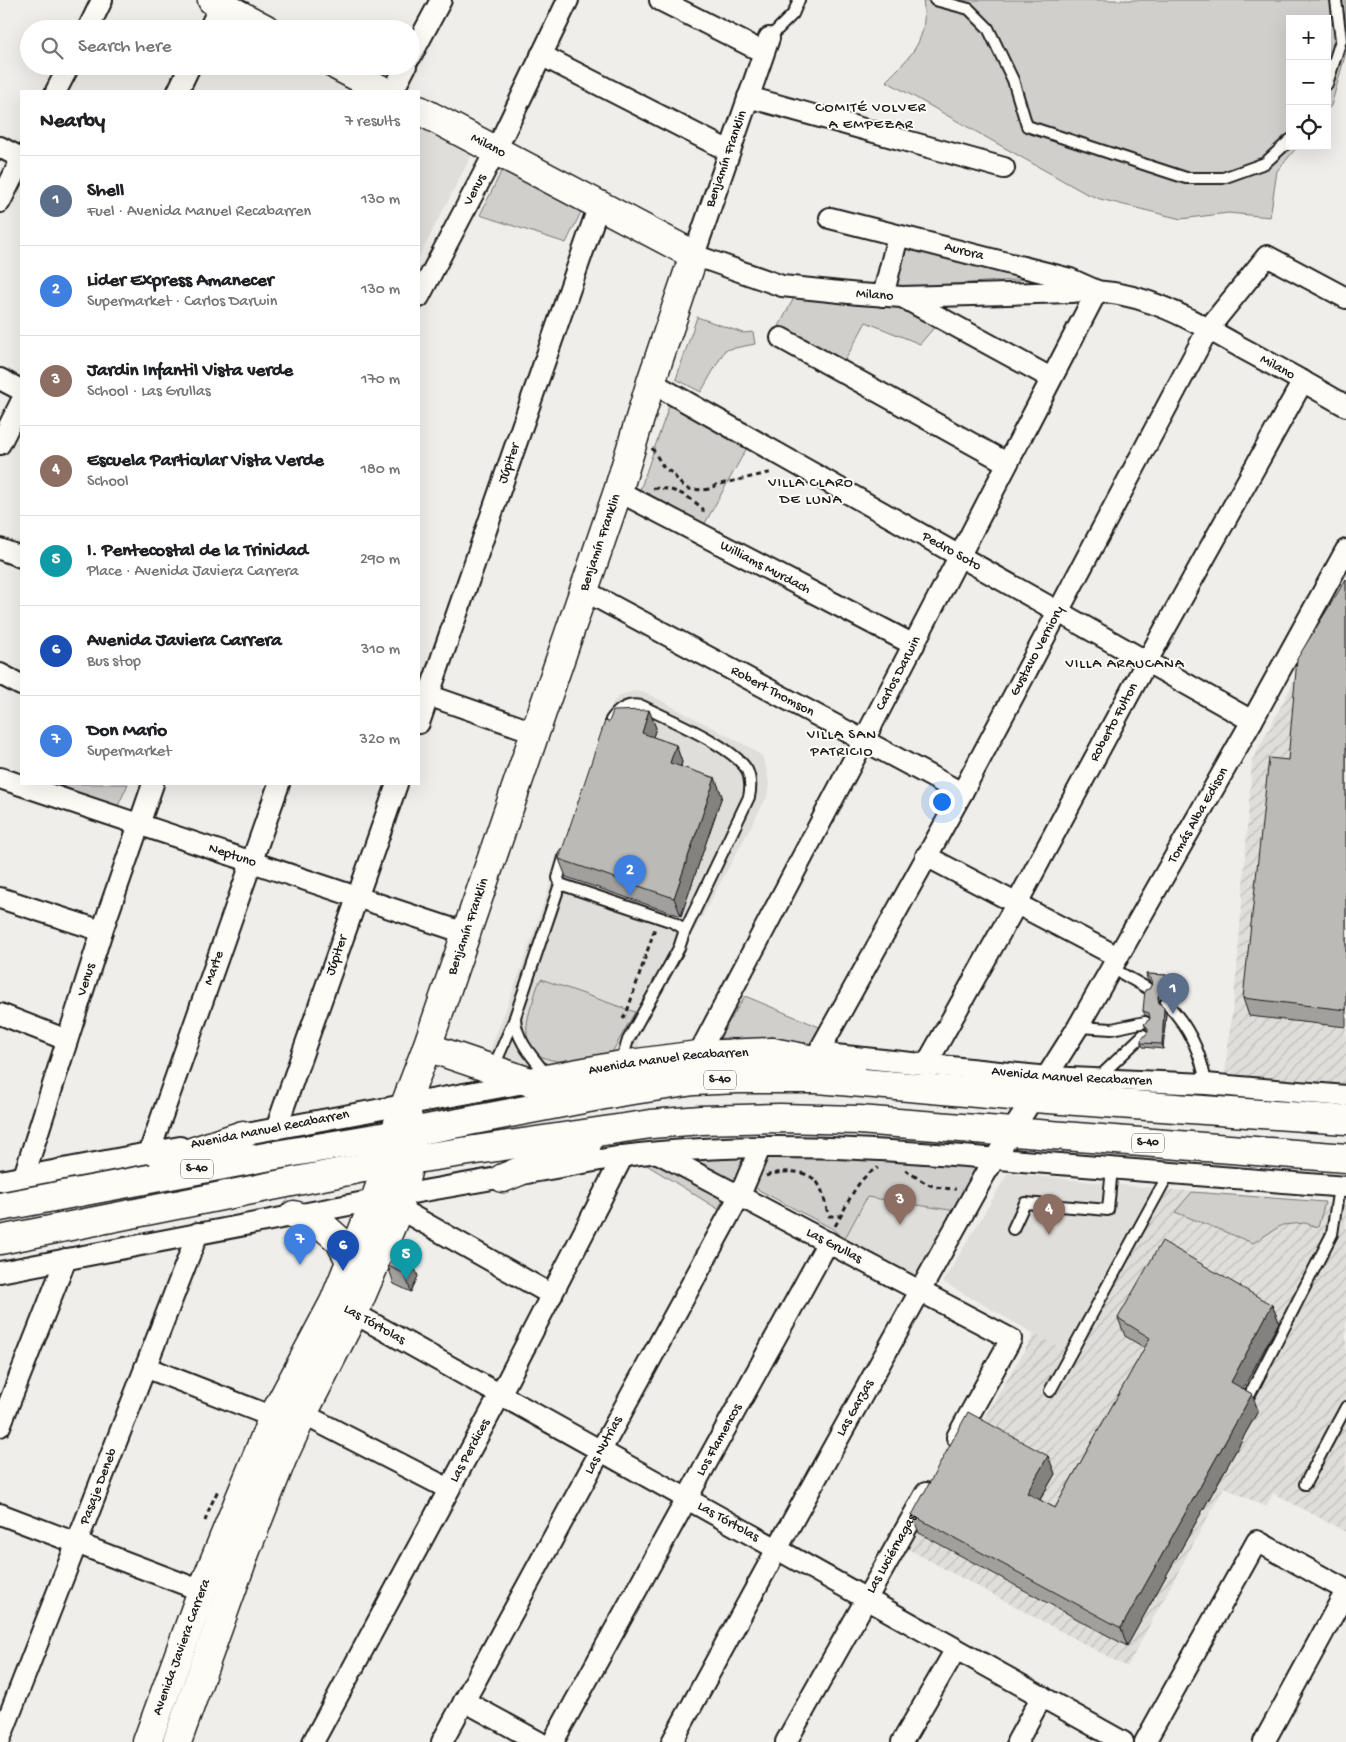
<!DOCTYPE html>
<html lang="en">
<head>
<meta charset="utf-8">
<style>
  body { margin:0; font-family:"Gochi Hand",sans-serif; background:#f6f6f6; color:#202124 }
  .controls { position:absolute; right:15px; top:15px; display:grid; overflow:hidden; border-radius:0px; box-shadow:0 5px 20px #0002 }
  .controls button { width:45px; height:45px; display:grid; place-items:center; padding:0; border:0; border-bottom:1px solid #e0e0e0; background:#fff; color:#202124; font:25px sans-serif }
  .you { position:absolute; left:941px; top:801px; width:18px; height:18px; margin:-12px; border:4px solid #fff; border-radius:50%; background:#1a73e8; box-shadow:0 0 0 8px #1a73e833 }
  .badge { display:grid; place-items:center; width:32px; height:32px; border-radius:50%; background:#1f6fb2; color:#fff; font-size:16px; font-weight:700 }
  .pin { position:absolute; translate:-50% -41px; filter:drop-shadow(0 1px 2px #0008) }
  .pin::after { content:''; position:absolute; top:26px; width:18px; height:15px; background:inherit; clip-path:polygon(0 0,100% 0,50% 100%) }
  .list { margin:0; padding:0; list-style:none }
  h2 { display:flex; justify-content:space-between; align-items:center; height:65px; margin:0; padding:0 20px; font-size:21px }
  h2 small { font-size:16px; font-weight:400; color:#757577 }
  .list li { display:grid; grid-template-columns:32px 1fr auto; gap:15px; align-items:center; box-sizing:border-box; height:90px; padding:0 20px; border-top:1px solid #e0e0e0 }
  .list b { display:block; font-size:19px; white-space:nowrap }
  .list p { margin:0; font-size:16px; white-space:nowrap; color:#757577 }
  .list em { font-size:16px; font-style:normal; color:#757577 }
  .icon { flex:none; width:28px; height:28px; fill:none; stroke:currentColor; stroke-width:2; stroke-linecap:round; stroke-linejoin:round }
  .map { position:relative; flex:none; width:1346px; height:1742px; overflow:hidden }
  .search { position:absolute; background:#fff; box-shadow:0 5px 20px #0002; left:20px; top:20px; width:400px; height:55px; display:flex; align-items:center; gap:12px; box-sizing:border-box; padding:0 18px; border-radius:28px; color:#757577; font-size:19px }
  .panel { position:absolute; background:#fff; box-shadow:0 5px 20px #0002; left:20px; top:90px; width:400px; height:695px; border-radius:0px }
  .map>svg:first-child { display:block }
</style>
</head>
<body>
<div class="map">
<svg width="1346" height="1742" viewBox="0 0 1346 1742">
  <defs>
    <pattern id="industrial-furrows" width="10" height="10" patternUnits="userSpaceOnUse" patternTransform="scale(1.25)"><rect width="10" height="10" fill="#e0deda"/><path d="M-1 1l2-2M0 10L10 0M9 11l2-2" fill="none" stroke="#c0beba"/></pattern>
  </defs>
  <rect width="100%" height="100%" fill="#f0eeea"/>
  <filter id="ink" filterUnits="userSpaceOnUse"><feTurbulence type="fractalNoise" baseFrequency=".02" numOctaves="2"/><feDisplacementMap in="SourceGraphic" scale="10" xChannelSelector="R" yChannelSelector="G"/><feConvolveMatrix kernelMatrix="1 2 1 2 8 2 1 2 1" color-interpolation-filters="sRGB"/></filter>
  <g filter="url(#ink)">
    <!-- built -->
    <g fill="#e0deda">
      <polygon points="419,127 472,154 419,257"/>
      <polygon points="634,691 643,691 751,748 762,756 767,770 769,785 767,797 699,922 646,1016 638,1036 640,1052 542,1070 522,1069 488,1055 520,972 613,702 620,695"/>
      <polygon points="1008,1173 1153,1188 1063,1350 943,1282"/>
      <polygon points="867,1197 956,1211 916,1278 844,1240"/>
    </g>
    <!-- industrial -->
    <g fill="url(#industrial-furrows)">
      <polygon points="1346,582 1346,1089 1224,1080 1237,969 1252,761"/>
      <polygon points="1153,1188 1346,1205 1346,1532 1273,1493 1266,1507 1224,1487 1127,1667 906,1548 1035,1333 1063,1350"/>
    </g>
    <!-- green -->
    <g fill="#d0cfcc" stroke="#767674">
      <path d="M923,0H1346V52L1331,106L1327,110V19H1290V146H1298L1277,171L1270,217L1228,213L1181,219L1100,199L1085,193L886,81C912,55 929,40 923,0Z"/>
      <polygon points="504,166 583,208 566,243 480,215"/>
      <polygon points="902,241 1049,278 890,288"/>
      <polygon points="795,296 907,304 937,324 920,344 866,322 844,362 778,328"/>
      <polygon points="697,317 743,333 753,332 755,344 725,350 701,392 676,379"/>
      <polygon points="670,403 749,444 704,525 639,493"/>
      <polygon points="58,784 128,784 117,808"/>
      <path d="M541,979L635,1012L611,1054C597,1056 569,1063 557,1061C521,1056 523,1028 533,1001C535,994 537,986 541,979Z"/>
      <polygon points="745,996 824,1029 816,1044 781,1040 719,1038"/>
      <polygon points="752,1150 718,1209 637,1159"/>
      <polygon points="771,1152 986,1162 956,1211 867,1197 844,1240 833,1229 753,1187"/>
      <polygon points="1192,1192 1325,1202 1318,1227 1305,1223 1282,1225 1253,1243 1175,1212"/>
    </g>
    <g fill="none" stroke-linecap="round" stroke-linejoin="round">
      <defs>
        <g id="lane">
          <polyline points="935,0 969,9 988,28 1013,80 1027,126 1186,178 1223,178 1265,163 1290,140"/>
          <polyline points="769,38 793,14 799,0"/>
          <polyline points="1327,84 1341,40 1336,0"/>
          <path d="M611,720C619,708 628,703 642,706C668,719 733,746 747,770C751,779 751,788 749,797L684,933"/>
          <polyline points="560,884 558,878 565,854"/>
          <polyline points="1112,968 1147,988"/>
          <path d="M1166,1003C1189,1026 1201,1052 1206,1084"/>
          <polyline points="1078,1027 1112,1029 1145,1022"/>
          <polyline points="489,1067 498,1057 515,1018"/>
          <path d="M547,1075C534,1059 515,1039 515,1017L560,884L673,922L683,928L684,933L679,948L628,1040L623,1056L622,1064"/>
          <polyline points="1097,1079 1143,1035"/>
          <polyline points="1013,1229 1025,1203 1108,1210 1112,1168"/>
          <polyline points="1050,1391 1169,1173"/>
          <polyline points="1250,1394 1332,1234 1339,1187"/>
          <polyline points="1305,1484 1346,1407"/>
        </g>
        <g id="street">
          <polyline points="660,0 763,52"/>
          <polyline points="88,29 102,0"/>
          <polyline points="209,29 223,0"/>
          <path id="s1" d="M769,38L694,255L782,286L859,294L902,297L1071,292C1134,285 1189,318 1242,348C1277,367 1312,386 1346,406"/>
          <polyline points="541,55 729,151"/>
          <polyline points="411,56 441,0"/>
          <polyline points="56,91 69,66"/>
          <polyline points="178,91 190,66"/>
          <polyline points="393,91 406,66"/>
          <polyline points="748,97 1004,168"/>
          <polyline points="0,147 21,158"/>
          <polyline points="0,202 21,160"/>
          <polyline points="883,296 898,236"/>
          <path id="s2" d="M419,297L496,150L568,0"/>
          <polyline points="904,298 1051,378"/>
          <polyline points="781,338 1007,463"/>
          <polyline points="0,379 21,390"/>
          <path id="s3" d="M651,382L1252,721"/>
          <polyline points="0,444 21,402"/>
          <path id="s4" d="M618,491L914,645"/>
          <polyline points="0,549 21,557"/>
          <path id="s5" d="M583,590L962,793"/>
          <polyline points="0,674 21,685"/>
          <polyline points="419,692 534,732"/>
          <path id="s6" d="M419,723L599,205"/>
          <path id="s7" d="M0,778L465,933"/>
          <polyline points="926,856 1118,957"/>
          <polyline points="0,898 102,931"/>
          <polyline points="0,1014 67,1040"/>
          <path id="s8" d="M818,1053L962,793L1208,329L1267,256L1346,298"/>
          <path id="s9" d="M698,1055L864,740L1097,291L1070,279L830,218"/>
          <path id="s10" d="M835,1055L1048,1077L1206,1084L1346,1096"/>
          <path id="s11" d="M926,1065L1017,903L1147,661L1303,381"/>
          <path id="s12" d="M276,1129L397,784"/>
          <polyline points="230,1137 529,1082"/>
          <path id="s13" d="M149,1153L279,784"/>
          <path id="s14" d="M658,1153L1011,1339L957,1437"/>
          <path id="s15" d="M24,1176L102,931L153,784"/>
          <polyline points="0,1181 180,1147"/>
          <polyline points="398,1208 552,1295"/>
          <path d="M0,1272L401,1195L623,1156C755,1139 890,1149 1022,1161C1130,1170 1238,1178 1346,1187"/>
          <path id="s16" d="M343,1307L1123,1742"/>
          <polyline points="145,1367 273,1417"/>
          <polyline points="303,1414 449,1489"/>
          <polyline points="0,1426 66,1259"/>
          <polyline points="0,1514 202,1591"/>
          <polyline points="464,1701 539,1742"/>
          <path id="s17" d="M0,1739L198,1233"/>
          <path id="s18" d="M313,1742L500,1395L623,1156"/>
          <path id="s19" d="M442,1742L740,1195L760,1148"/>
          <path id="s20" d="M553,1742L828,1242"/>
          <path id="s21" d="M672,1742L777,1549L985,1174L1078,1027L1252,721L1346,550"/>
          <path id="s22" d="M786,1742L926,1493"/>
          <polyline points="902,1742 956,1649"/>
          <polyline points="1017,1742 1042,1696"/>
          <polyline points="1145,1742 1257,1541 1346,1590"/>
          <polyline points="1264,1742 1346,1591"/>
        </g>
        <g id="secondary">
          <polyline points="212,0 266,29"/>
          <polyline points="337,66 384,91"/>
          <path id="s23" d="M427,1047L530,1082L622,1065L698,1055L772,1052"/>
          <path id="s24" d="M397,1126L427,1047L618,491L651,382L694,255L419,110"/>
        </g>
        <g id="primary">
          <polyline points="772,1052 851,1067"/>
          <polyline points="164,1161 243,1135"/>
          <polyline points="503,1178 587,1144"/>
          <polyline points="0,1207 276,1155 411,1132 620,1092 694,1081 739,1079 818,1079 1034,1098 1346,1120"/>
          <polyline points="294,1215 322,1225 340,1241 351,1263"/>
          <polyline points="0,1240 388,1163 651,1124 701,1120 780,1118 859,1120 1346,1158"/>
          <path id="s25" d="M147,1742L202,1591L273,1417L334,1302L375,1200L388,1163L391,1148"/>
          <polyline points="177,1742 246,1550 282,1459 303,1414 354,1313 396,1215 410,1160 411,1149 411,1132 405,1105"/>
        </g>
      </defs>
      <!-- lane casing -->
      <use href="#lane" stroke="#1c1c1c" stroke-width="14"/>
      <!-- street casing -->
      <use href="#street" stroke="#1c1c1c" stroke-width="24"/>
      <!-- secondary casing -->
      <use href="#secondary" stroke="#1c1c1c" stroke-width="31"/>
      <!-- primary casing -->
      <use href="#primary" stroke="#1c1c1c" stroke-width="31"/>
      <!-- path -->
      <g stroke="#1c1c1c" stroke-width="3" stroke-dasharray="5 4" stroke-linecap="butt">
        <polyline points="652,448 664,468 672,473 681,484 688,489 703,490 710,489 716,485 773,472"/>
        <path d="M653,488C674,488 688,495 703,509V515"/>
        <polyline points="623,1019 628,1009 655,928"/>
        <path d="M905,1170C928,1184 928,1188 956,1189"/>
        <path d="M766,1176C781,1170 809,1168 819,1185C824,1193 825,1206 829,1216H841"/>
        <path d="M835,1226C848,1206 855,1178 878,1168"/>
        <polyline points="205,1521 210,1507 219,1488"/>
      </g>
      <!-- lane -->
      <use href="#lane" stroke="#fdfcf7" stroke-width="10"/>
      <!-- street -->
      <use href="#street" stroke="#fdfcf7" stroke-width="20"/>
      <!-- secondary -->
      <use href="#secondary" stroke="#fdfcf7" stroke-width="28"/>
      <!-- primary -->
      <use href="#primary" stroke="#fdfcf7" stroke-width="28"/>
    </g>
    <!-- wall -->
    <g fill="#a1a09d" stroke="#1c1c1c">
      <polygon points="1346,579 1346,1027 1249,1016 1243,998 1288,760"/>
      <polygon points="649,710 656,728 653,737 676,745 682,762 681,767 715,778 722,796 681,916 566,877 559,859"/>
      <polygon points="1146,974 1166,975 1168,980 1167,996 1162,998 1159,1001 1160,1004 1166,1013 1163,1049 1143,1047 1141,1043 1148,1032 1144,1024 1150,1019 1150,1017 1145,1015 1143,1011 1149,989 1152,984 1147,979"/>
      <polygon points="388,1266 418,1276 411,1292 394,1284"/>
      <polygon points="1272,1305 1279,1322 1243,1389 1252,1394 1258,1411 1127,1646 919,1533 912,1515 1048,1456 1055,1474 1040,1500 1055,1508 1145,1348 1125,1336 1118,1318"/>
    </g>
    <!-- shaded-wall -->
    <g fill="#83827f" stroke="#1c1c1c">
      <polygon points="649,710 656,728 648,751 642,733"/>
      <polygon points="676,745 682,762 676,781 670,763"/>
      <polygon points="715,778 722,796 681,916 674,898"/>
      <polygon points="1166,975 1168,980 1167,996 1165,992"/>
      <polygon points="1160,993 1162,998 1159,1001 1161,1007 1158,997"/>
      <polygon points="1164,1008 1166,1013 1163,1049 1162,1044"/>
      <polygon points="411,1258 418,1276 411,1292 405,1274"/>
      <polygon points="1272,1305 1279,1322 1237,1400 1231,1382"/>
      <polygon points="1252,1394 1258,1411 1127,1646 1121,1628"/>
      <polygon points="1048,1456 1055,1474 1033,1511 1027,1493"/>
    </g>
    <!-- building -->
    <g fill="#bbbab6" stroke="#1c1c1c">
      <polygon points="1346,579 1346,1010 1243,998 1269,758 1288,760 1297,659"/>
      <polygon points="649,710 642,733 676,745 670,763 715,778 674,898 559,859 605,721 609,722 613,711"/>
      <polygon points="1146,974 1166,975 1165,992 1160,993 1158,997 1159,1003 1164,1008 1162,1044 1141,1043 1141,1040 1148,1032 1148,1028 1144,1024 1150,1019 1149,1013 1143,1011 1145,990 1149,989 1152,984 1151,980"/>
      <polygon points="1162,1241 1272,1305 1231,1382 1252,1394 1121,1628 912,1515 968,1412 1048,1456 1027,1493 1055,1508 1150,1338 1118,1318"/>
      <polygon points="396,1250 411,1258 405,1274 388,1266"/>
    </g>
  </g>
  <g text-anchor="middle" dominant-baseline="central" stroke-width="4" stroke-linejoin="round" paint-order="stroke">
    <!-- shield labels -->
    <g fill="#fdfcf7" stroke="#605f5e" stroke-width="1">
      <rect x="704" y="1070.5" width="32" height="19" rx="4"/>
      <rect x="1132" y="1133.5" width="32" height="19" rx="4"/>
      <rect x="181" y="1159.5" width="32" height="19" rx="4"/>
    </g>
    <g font-size="12" font-weight="bold" fill="#1c1c1c">
      <text x="720" y="1080">S-40</text>
      <text x="1148" y="1143">S-40</text>
      <text x="197" y="1169">S-40</text>
    </g>
    <!-- street labels -->
    <g font-size="14" fill="#1c1c1c" stroke="#fdfcf7">
      <text transform="translate(488 146) rotate(28)">Milano</text>
      <text transform="translate(727 159) rotate(-71)">Benjamín Franklin</text>
      <text stroke="none"><textPath href="#s2" startOffset="121">Venus</textPath></text>
      <text transform="translate(964 252) rotate(14)">Aurora</text>
      <text stroke="none"><textPath href="#s1" startOffset="416">Milano</textPath></text>
      <text stroke="none"><textPath href="#s1" startOffset="836">Milano</textPath></text>
      <text stroke="none"><textPath href="#s6" startOffset="275">Júpiter</textPath></text>
      <text stroke="none"><textPath href="#s24" startOffset="618">Benjamín Franklin</textPath></text>
      <text stroke="none"><textPath href="#s3" startOffset="345">Pedro Soto</textPath></text>
      <text stroke="none"><textPath href="#s4" startOffset="166">Williams Murdach</textPath></text>
      <text stroke="none"><textPath href="#s8" startOffset="458">Gustavo Verniory</textPath></text>
      <text stroke="none"><textPath href="#s9" startOffset="431">Carlos Darwin</textPath></text>
      <text stroke="none"><textPath href="#s5" startOffset="215">Robert Thomson</textPath></text>
      <text stroke="none"><textPath href="#s11" startOffset="391">Roberto Fulton</textPath></text>
      <text stroke="none"><textPath href="#s21" startOffset="1066">Tomás Alba Edison</textPath></text>
      <text stroke="none"><textPath href="#s7" startOffset="245">Neptuno</textPath></text>
      <text stroke="none"><textPath href="#s24" startOffset="212">Benjamín Franklin</textPath></text>
      <text stroke="none"><textPath href="#s12" startOffset="184">Júpiter</textPath></text>
      <text stroke="none"><textPath href="#s13" startOffset="196">Marte</textPath></text>
      <text stroke="none"><textPath href="#s15" startOffset="206">Venus</textPath></text>
      <text stroke="none"><textPath href="#s23" startOffset="249">Avenida Manuel Recabarren</textPath></text>
      <text stroke="none"><textPath href="#s10" startOffset="238">Avenida Manuel Recabarren</textPath></text>
      <text transform="translate(270 1130) rotate(-11)">Avenida Manuel Recabarren</text>
      <text stroke="none"><textPath href="#s14" startOffset="199">Las Grullas</textPath></text>
      <text stroke="none"><textPath href="#s16" startOffset="36">Las Tórtolas</textPath></text>
      <text stroke="none"><textPath href="#s21" startOffset="381">Las Garzas</textPath></text>
      <text stroke="none"><textPath href="#s20" startOffset="345">Los Flamencos</textPath></text>
      <text stroke="none"><textPath href="#s19" startOffset="338">Las Nutrias</textPath></text>
      <text stroke="none"><textPath href="#s18" startOffset="331">Las Perdices</textPath></text>
      <text stroke="none"><textPath href="#s17" startOffset="271">Pasaje Deneb</textPath></text>
      <text stroke="none"><textPath href="#s16" startOffset="441">Las Tórtolas</textPath></text>
      <text stroke="none"><textPath href="#s22" startOffset="216">Las Luciérnagas</textPath></text>
      <text stroke="none"><textPath href="#s25" startOffset="101">Avenida Javiera Carrera</textPath></text>
    </g>
    <!-- neighbourhood labels -->
    <g font-size="15" letter-spacing="1" fill="#1c1c1c" stroke="#fdfcf7">
      <text x="871" y="108">COMITÉ VOLVER<tspan x="871" dy="17">A EMPEZAR</tspan></text>
      <text x="811" y="483">VILLA CLARO<tspan x="811" dy="17">DE LUNA</tspan></text>
      <text x="1125" y="664">VILLA ARAUCANA</text>
      <text x="842" y="735">VILLA SAN<tspan x="842" dy="17">PATRICIO</tspan></text>
    </g>
  </g>
</svg>
<div class="controls">
<button>+</button>
<button>−</button>
<button><svg class="icon" aria-label="locate" viewBox="0 0 24 24"><circle cx="12" cy="12" r="6"/><path d="M12 2v4M12 18v4M2 12h4M18 12h4"/></svg></button>
</div>
<div class="you"></div>
<div class="pin badge" style="left:1173px;top:1014px;background:#5c6f8a">1</div>
<div class="pin badge" style="left:630px;top:896px;background:#3f7fe0">2</div>
<div class="pin badge" style="left:900px;top:1225px;background:#8d6e63">3</div>
<div class="pin badge" style="left:1049px;top:1235px;background:#8d6e63">4</div>
<div class="pin badge" style="left:406px;top:1280px;background:#0f9aa8">5</div>
<div class="pin badge" style="left:343px;top:1271px;background:#1a4fb4">6</div>
<div class="pin badge" style="left:300px;top:1265px;background:#3f7fe0">7</div>
<div class="search"><svg class="icon" aria-label="search" viewBox="0 0 24 24"><circle cx="10" cy="10" r="6"/><path d="M15 15l6 6"/></svg>Search here</div>
<section class="panel">
<h2>Nearby<small>7 results</small></h2>
<ul class="list">
<li><span class="badge" style="background:#5c6f8a">1</span><div><b>Shell</b><p>Fuel · Avenida Manuel Recabarren</p></div><em>130 m</em></li>
<li><span class="badge" style="background:#3f7fe0">2</span><div><b>Lider Express Amanecer</b><p>Supermarket · Carlos Darwin</p></div><em>130 m</em></li>
<li><span class="badge" style="background:#8d6e63">3</span><div><b>Jardin Infantil Vista verde</b><p>School · Las Grullas</p></div><em>170 m</em></li>
<li><span class="badge" style="background:#8d6e63">4</span><div><b>Escuela Particular Vista Verde</b><p>School</p></div><em>180 m</em></li>
<li><span class="badge" style="background:#0f9aa8">5</span><div><b>I. Pentecostal de la Trinidad</b><p>Place · Avenida Javiera Carrera</p></div><em>290 m</em></li>
<li><span class="badge" style="background:#1a4fb4">6</span><div><b>Avenida Javiera Carrera</b><p>Bus stop</p></div><em>310 m</em></li>
<li><span class="badge" style="background:#3f7fe0">7</span><div><b>Don Mario</b><p>Supermarket</p></div><em>320 m</em></li>
</ul>
</section>
</div>
</body>
</html>
